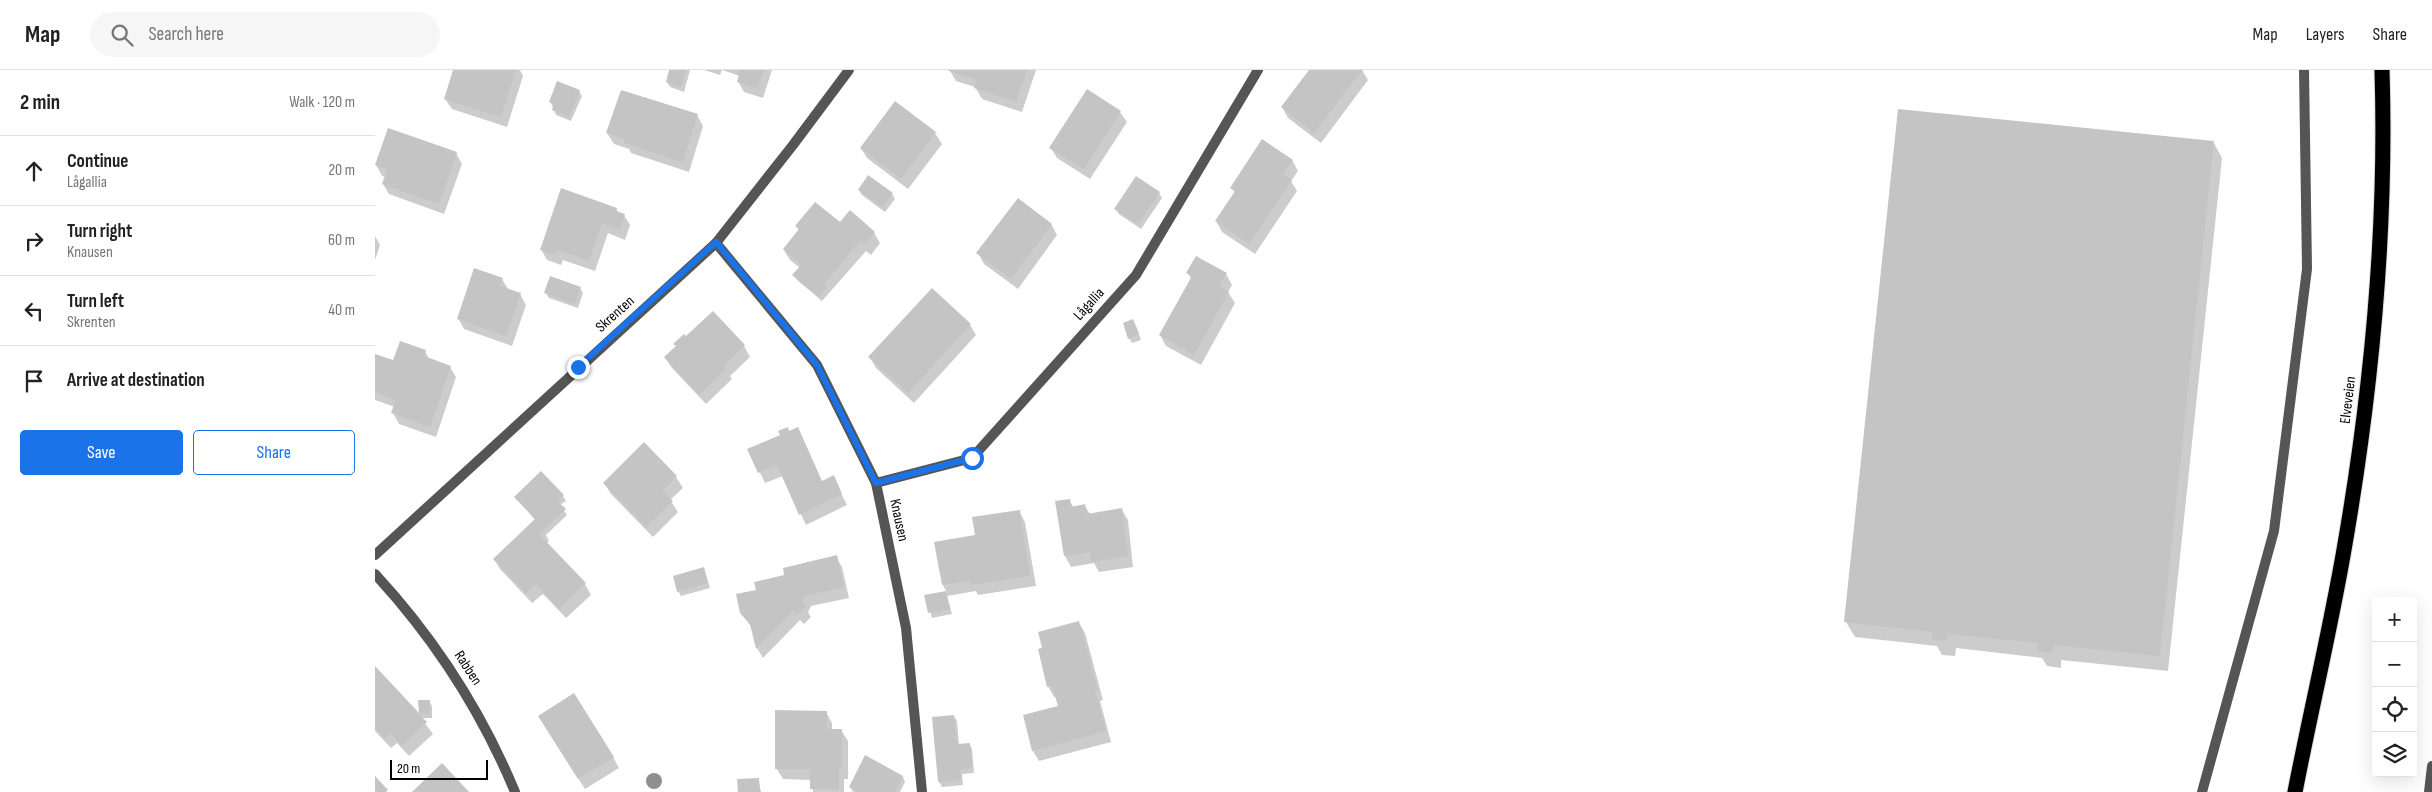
<!DOCTYPE html>
<html lang="en">
<head>
<meta charset="utf-8">
<style>
  body { margin:0; font-family:"Sofia Sans Condensed",sans-serif; background:#f6f6f6; color:#222 }
  .controls { position:absolute; right:15px; bottom:15px; display:grid; overflow:hidden; border-radius:5px; box-shadow:0 5px 20px #0002 }
  .controls button { width:45px; height:45px; display:grid; place-items:center; padding:0; border:0; border-bottom:1px solid #e0e0e0; background:#fff; color:#222; font:25px sans-serif }
  .scale { position:absolute; left:15px; bottom:12px; width:98px; box-sizing:border-box; padding-left:5px; border:2px solid #000; border-top:0; font-size:14px; line-height:18px; white-space:nowrap; color:#000; -webkit-text-stroke:4px #fff; paint-order:stroke }
  .stop { position:absolute; width:15px; height:15px; margin:-11px; border:4px solid #1a73e8; border-radius:50%; background:#fff }
  .stop.end { background:#1a73e8; border-color:#fff; box-shadow:0 1px 5px #0008 }
  .list { margin:0; padding:0; list-style:none }
  h2 { display:flex; justify-content:space-between; align-items:center; height:65px; margin:0; padding:0 20px; font-size:21px }
  h2 small { font-size:16px; font-weight:400; color:#767676 }
  .list li { display:grid; grid-template-columns:32px 1fr auto; gap:15px; align-items:center; box-sizing:border-box; height:70px; padding:0 20px; border-top:1px solid #e0e0e0 }
  .list b { display:block; font-size:19px; white-space:nowrap }
  .list p { margin:0; font-size:16px; white-space:nowrap; color:#767676 }
  .list em { font-size:16px; font-style:normal; color:#767676 }
  .actions { display:flex; gap:10px; padding:15px 20px }
  .actions a { flex:1; padding:11px 0; border:1px solid #1a73e8; border-radius:5px; text-align:center; font-size:18px; color:#1a73e8 }
  .actions .main { background:#1a73e8; color:#fff }
  .icon { flex:none; width:28px; height:28px; fill:none; stroke:currentColor; stroke-width:2; stroke-linecap:round; stroke-linejoin:round }
  .map { position:relative; flex:none; width:2057px; height:722px; overflow:hidden }
  header { display:flex; align-items:center; gap:30px; box-sizing:border-box; height:70px; padding:0 25px; background:#fff; border-bottom:1px solid #e0e0e0 }
  header strong { font-size:24px }
  nav { display:flex; gap:28px; margin-inline-start:auto; font-size:18px }
  .search { width:350px; height:45px; background:#f6f6f6; display:flex; align-items:center; gap:12px; box-sizing:border-box; padding:0 18px; border-radius:28px; color:#767676; font-size:19px }
  main { display:flex }
  aside { flex:1; background:#fff }
  .map>svg:first-child { display:block }
</style>
</head>
<body>
<header>
<strong>Map</strong>
<div class="search"><svg class="icon" aria-label="search" viewBox="0 0 24 24"><circle cx="10" cy="10" r="6"/><path d="M15 15l6 6"/></svg>Search here</div>
<nav><a>Map</a><a>Layers</a><a>Share</a></nav>
</header>
<main>
<aside>
<h2>2 min<small>Walk · 120 m</small></h2>
<ul class="list">
<li><svg class="icon" aria-label="ahead" viewBox="0 0 24 24"><path d="M12 20V5M6 11l6-6 6 6"/></svg><div><b>Continue</b><p>Lågallia</p></div><em>20 m</em></li>
<li><svg class="icon" aria-label="right" viewBox="0 0 24 24"><path d="M7 20v-9h11M14 6l5 5-5 5"/></svg><div><b>Turn right</b><p>Knausen</p></div><em>60 m</em></li>
<li><svg class="icon" aria-label="left" viewBox="0 0 24 24"><path d="M17 20v-9H6M10 6l-5 5 5 5"/></svg><div><b>Turn left</b><p>Skrenten</p></div><em>40 m</em></li>
<li><svg class="icon" aria-label="arrive" viewBox="0 0 24 24"><path d="M6 21V4h12l-3 4 3 4H6"/></svg><div><b>Arrive at destination</b></div></li>
</ul>
<div class="actions"><a class="main">Save</a><a>Share</a></div>
</aside>
<div class="map">
<svg width="2057" height="722" viewBox="0 0 2057 722">
  <rect width="100%" height="100%" fill="#fff"/>
  <!-- shadow -->
  <g fill="#0003">
    <polygon points="80,0 145,0 148,6 132,57 77,39 70,29"/>
    <polygon points="295,0 315,0 309,22 295,17 292,12"/>
    <polygon points="329,0 397,0 388,28 369,22 363,11 365,6 347,0 345,5"/>
    <polygon points="661,0 647,42 607,29 600,17 581,11 575,1"/>
    <polygon points="935,0 987,0 993,10 946,73 913,48 907,37"/>
    <polygon points="204,21 207,26 196,51 181,45 175,31"/>
    <polygon points="520,33 560,63 567,74 533,119 492,88 486,78"/>
    <polygon points="745,42 752,52 715,109 682,88 676,78"/>
    <polygon points="322,45 328,56 314,102 256,83 254,79 239,74 232,63"/>
    <polygon points="1839,73 1847,88 1793,601 1686,590 1686,598 1672,596 1667,588 1581,578 1580,586 1567,585 1562,576 1480,567 1471,552"/>
    <polygon points="81,83 87,94 69,144 14,124 8,114 11,107 7,106 1,95"/>
    <polygon points="917,90 923,101 916,111 922,121 880,184 847,162 841,151 860,123 857,118"/>
    <polygon points="484,120 517,124 520,129 510,142 487,125"/>
    <polygon points="784,123 787,128 766,159 744,144 741,139"/>
    <polygon points="241,139 244,143 249,145 255,155 250,170 233,163 220,201 188,190 186,195 172,190 166,179"/>
    <polygon points="465,154 499,163 505,173 496,185 491,181 447,231 422,210 419,205 425,198 415,190 409,180 424,161 422,157"/>
    <polygon points="676,154 682,165 643,219 609,194 603,183"/>
    <polygon points="0,166 5,175 0,190"/>
    <polygon points="813,203 851,204 857,215 853,222 860,233 826,295 791,276 785,265 816,209"/>
    <polygon points="127,209 133,219 145,224 151,235 137,276 89,259 83,248"/>
    <polygon points="205,218 208,223 203,238 174,228 171,223"/>
    <polygon points="338,243 369,276 375,287 355,306 357,309 331,334 297,298 290,288 302,277 300,274 311,268"/>
    <polygon points="595,255 601,265 539,333 501,298 495,287"/>
    <polygon points="761,256 766,270 757,273 754,268"/>
    <polygon points="50,281 54,289 75,297 81,307 61,367 24,354 18,343 20,337 0,330 0,286 19,292"/>
    <polygon points="269,374 301,407 308,418 295,430 303,442 278,467 236,424 230,414"/>
    <polygon points="374,380 447,412 458,407 472,435 431,455 408,406 390,413"/>
    <polygon points="188,426 191,431 185,435 192,445 171,465 174,471 171,473 210,514 216,525 191,548 168,524 157,533 125,499 119,489 160,450 141,427"/>
    <polygon points="694,430 699,438 710,436 715,444 747,440 753,450 758,497 724,502 719,493 696,497 690,486 681,432"/>
    <polygon points="644,441 650,452 661,516 603,525 601,521 572,526 577,544 557,548 551,526 572,523 568,515 602,466"/>
    <polygon points="461,487 467,497 474,528 436,536 433,542 436,547 429,554 425,550 388,588 382,578 378,559 366,543 382,520 411,506"/>
    <polygon points="329,499 335,518 306,526 303,521"/>
    <polygon points="704,553 710,563 728,630 725,631 736,672 664,691 658,681 649,646 684,636 682,626 679,627 673,616"/>
    <polygon points="0,598 45,646 45,631 54,631 57,636 57,648 46,648 58,664 34,686 22,673 16,678 0,661"/>
    <polygon points="451,642 457,653 457,660 466,660 473,671 473,709 469,709 469,722 438,722 436,710 408,709 402,699"/>
    <polygon points="579,646 582,651 584,675 594,674 597,679 599,703 587,704 588,715 567,717 564,712 558,648"/>
    <polygon points="171,657 238,687 244,698 210,719"/>
    <polygon points="528,707 530,712 525,722 478,722 475,717"/>
    <polygon points="383,709 386,722 364,722"/>
  </g>
  <!-- building -->
  <g fill="#c4c4c4">
    <polygon points="78,0 141,0 126,47 69,29"/>
    <polygon points="294,0 311,0 306,17 291,12"/>
    <polygon points="365,0 389,0 382,18 362,12"/>
    <polygon points="572,0 652,0 641,32 599,18 602,10"/>
    <polygon points="934,0 987,0 939,63 906,37"/>
    <polygon points="182,11 205,20 194,47 177,40 179,34 174,32"/>
    <polygon points="712,19 746,41 709,99 674,78"/>
    <polygon points="246,20 323,44 308,92 249,73 250,69 231,63"/>
    <polygon points="520,31 561,62 526,109 485,78"/>
    <polygon points="1523,39 1839,71 1785,586 1678,575 1677,583 1662,581 1663,573 1573,564 1572,571 1557,570 1558,562 1469,552"/>
    <polygon points="13,58 82,82 64,134 7,114 12,100 0,95"/>
    <polygon points="887,69 918,90 908,104 917,110 874,174 840,151 860,121 855,118"/>
    <polygon points="493,105 518,123 507,137 483,120"/>
    <polygon points="761,106 785,122 763,154 739,139"/>
    <polygon points="186,118 242,138 241,141 250,144 244,160 227,153 214,191 182,180 180,185 165,180"/>
    <polygon points="643,128 677,154 636,209 601,183"/>
    <polygon points="440,132 465,152 475,140 500,162 489,175 485,171 449,214 452,217 444,227 417,205 426,195 408,179 424,159 420,156"/>
    <polygon points="821,186 852,203 844,216 854,222 819,285 784,265 817,206 811,203"/>
    <polygon points="99,198 128,208 125,216 146,223 131,266 82,249"/>
    <polygon points="175,206 206,217 200,234 169,223"/>
    <polygon points="557,218 596,254 533,323 493,287"/>
    <polygon points="338,241 370,275 349,295 352,298 324,325 289,287 301,276 298,274 309,264 311,266"/>
    <polygon points="758,249 764,264 753,269 748,253"/>
    <polygon points="25,271 51,280 49,286 76,296 55,357 16,343 21,330 0,322 0,284 18,290"/>
    <polygon points="413,357 414,361 423,357 447,411 459,405 467,424 424,445 402,395 383,403 372,379 405,365 403,361"/>
    <polygon points="269,372 302,406 287,421 298,431 271,457 228,413"/>
    <polygon points="166,401 189,425 182,431 191,439 164,464 211,513 184,539 161,514 151,523 118,489 160,449 139,427"/>
    <polygon points="695,429 696,437 710,434 712,444 747,438 753,486 717,492 715,482 689,486 680,431"/>
    <polygon points="645,440 655,506 596,515 595,511 567,515 559,472 600,465 597,447"/>
    <polygon points="462,485 469,517 430,526 427,532 431,536 422,545 418,541 381,579 375,554 365,543 361,524 381,520 379,512 409,505 408,498"/>
    <polygon points="329,497 333,513 302,522 298,506"/>
    <polygon points="571,521 575,539 553,543 549,525"/>
    <polygon points="704,551 723,620 720,620 731,661 657,681 648,645 683,636 677,616 672,617 663,579 667,578 663,562"/>
    <polygon points="0,596 44,643 43,630 55,630 55,643 44,644 52,652 27,676 15,663 10,668 0,658"/>
    <polygon points="199,623 239,687 203,709 163,646"/>
    <polygon points="400,640 452,641 452,659 467,659 467,699 464,698 464,719 435,719 435,699 400,699"/>
    <polygon points="579,645 582,674 595,673 597,698 585,699 586,710 563,712 557,647"/>
    <polygon points="490,685 528,706 520,722 483,722 474,717"/>
    <polygon points="67,693 94,722 37,722"/>
    <polygon points="0,706 13,720 11,722 0,722"/>
    <polygon points="384,708 385,722 363,722 362,709"/>
  </g>
  <g fill="none" stroke-linecap="round" stroke-linejoin="round">
    <defs>
      <path id="highway" d="M1920,722C1936,639 1956,557 1970,474C1997,317 2012,159 2007,0"/>
    </defs>
    <!-- highway casing -->
    <use href="#highway" stroke="#dbdbdb" stroke-width="17"/>
    <!-- lane -->
    <g stroke="#555" stroke-width="10">
      <polyline points="1827,722 1899,461 1932,199 1929,0"/>
      <polyline points="2054,722 2057,696"/>
    </g>
    <!-- street -->
    <g stroke="#555" stroke-width="10">
      <polyline points="341,173 442,295 501,413 531,558 547,722"/>
      <polyline points="501,413 597,388 761,205 883,0"/>
      <polyline points="0,485 341,173 418,75 474,0"/>
      <path d="M0,504C60,569 106,640 140,722"/>
    </g>
    <!-- highway -->
    <use href="#highway" stroke="#000" stroke-width="15"/>
  </g>
  <!-- trees -->
  <circle fill="#8f8f8f" cx="279" cy="711" r="8"/>
  <g fill="none" stroke-linecap="round" stroke-linejoin="round">
    <!-- route -->
    <polyline stroke="#1a73e8" stroke-width="6" points="203,297 341,172 442,295 501,413 597,388"/>
  </g>
  <g text-anchor="middle" dominant-baseline="central" stroke-width="4" stroke-linejoin="round" paint-order="stroke">
    <!-- street labels -->
    <g font-size="15" fill="#000" stroke="#fff">
      <text transform="translate(714 234) rotate(-48)">Lågallia</text>
      <text transform="translate(240 244) rotate(-42)">Skrenten</text>
      <text transform="translate(1973 330) rotate(-83)">Elveveien</text>
      <text transform="translate(524 450) rotate(78)">Knausen</text>
      <text transform="translate(93 598) rotate(57)">Rabben</text>
    </g>
  </g>
</svg>
<div class="controls">
<button>+</button>
<button>−</button>
<button><svg class="icon" aria-label="locate" viewBox="0 0 24 24"><circle cx="12" cy="12" r="6"/><path d="M12 2v4M12 18v4M2 12h4M18 12h4"/></svg></button>
<button><svg class="icon" aria-label="layers" viewBox="0 0 24 24"><path d="M12 4l9 5-9 5-9-5zM3 14l9 5 9-5"/></svg></button>
</div>
<div class="scale">20 m</div>
<div class="stop" style="left:597px;top:388px"></div>
<div class="stop end" style="left:203px;top:297px"></div>
</div>
</main>
</body>
</html>
